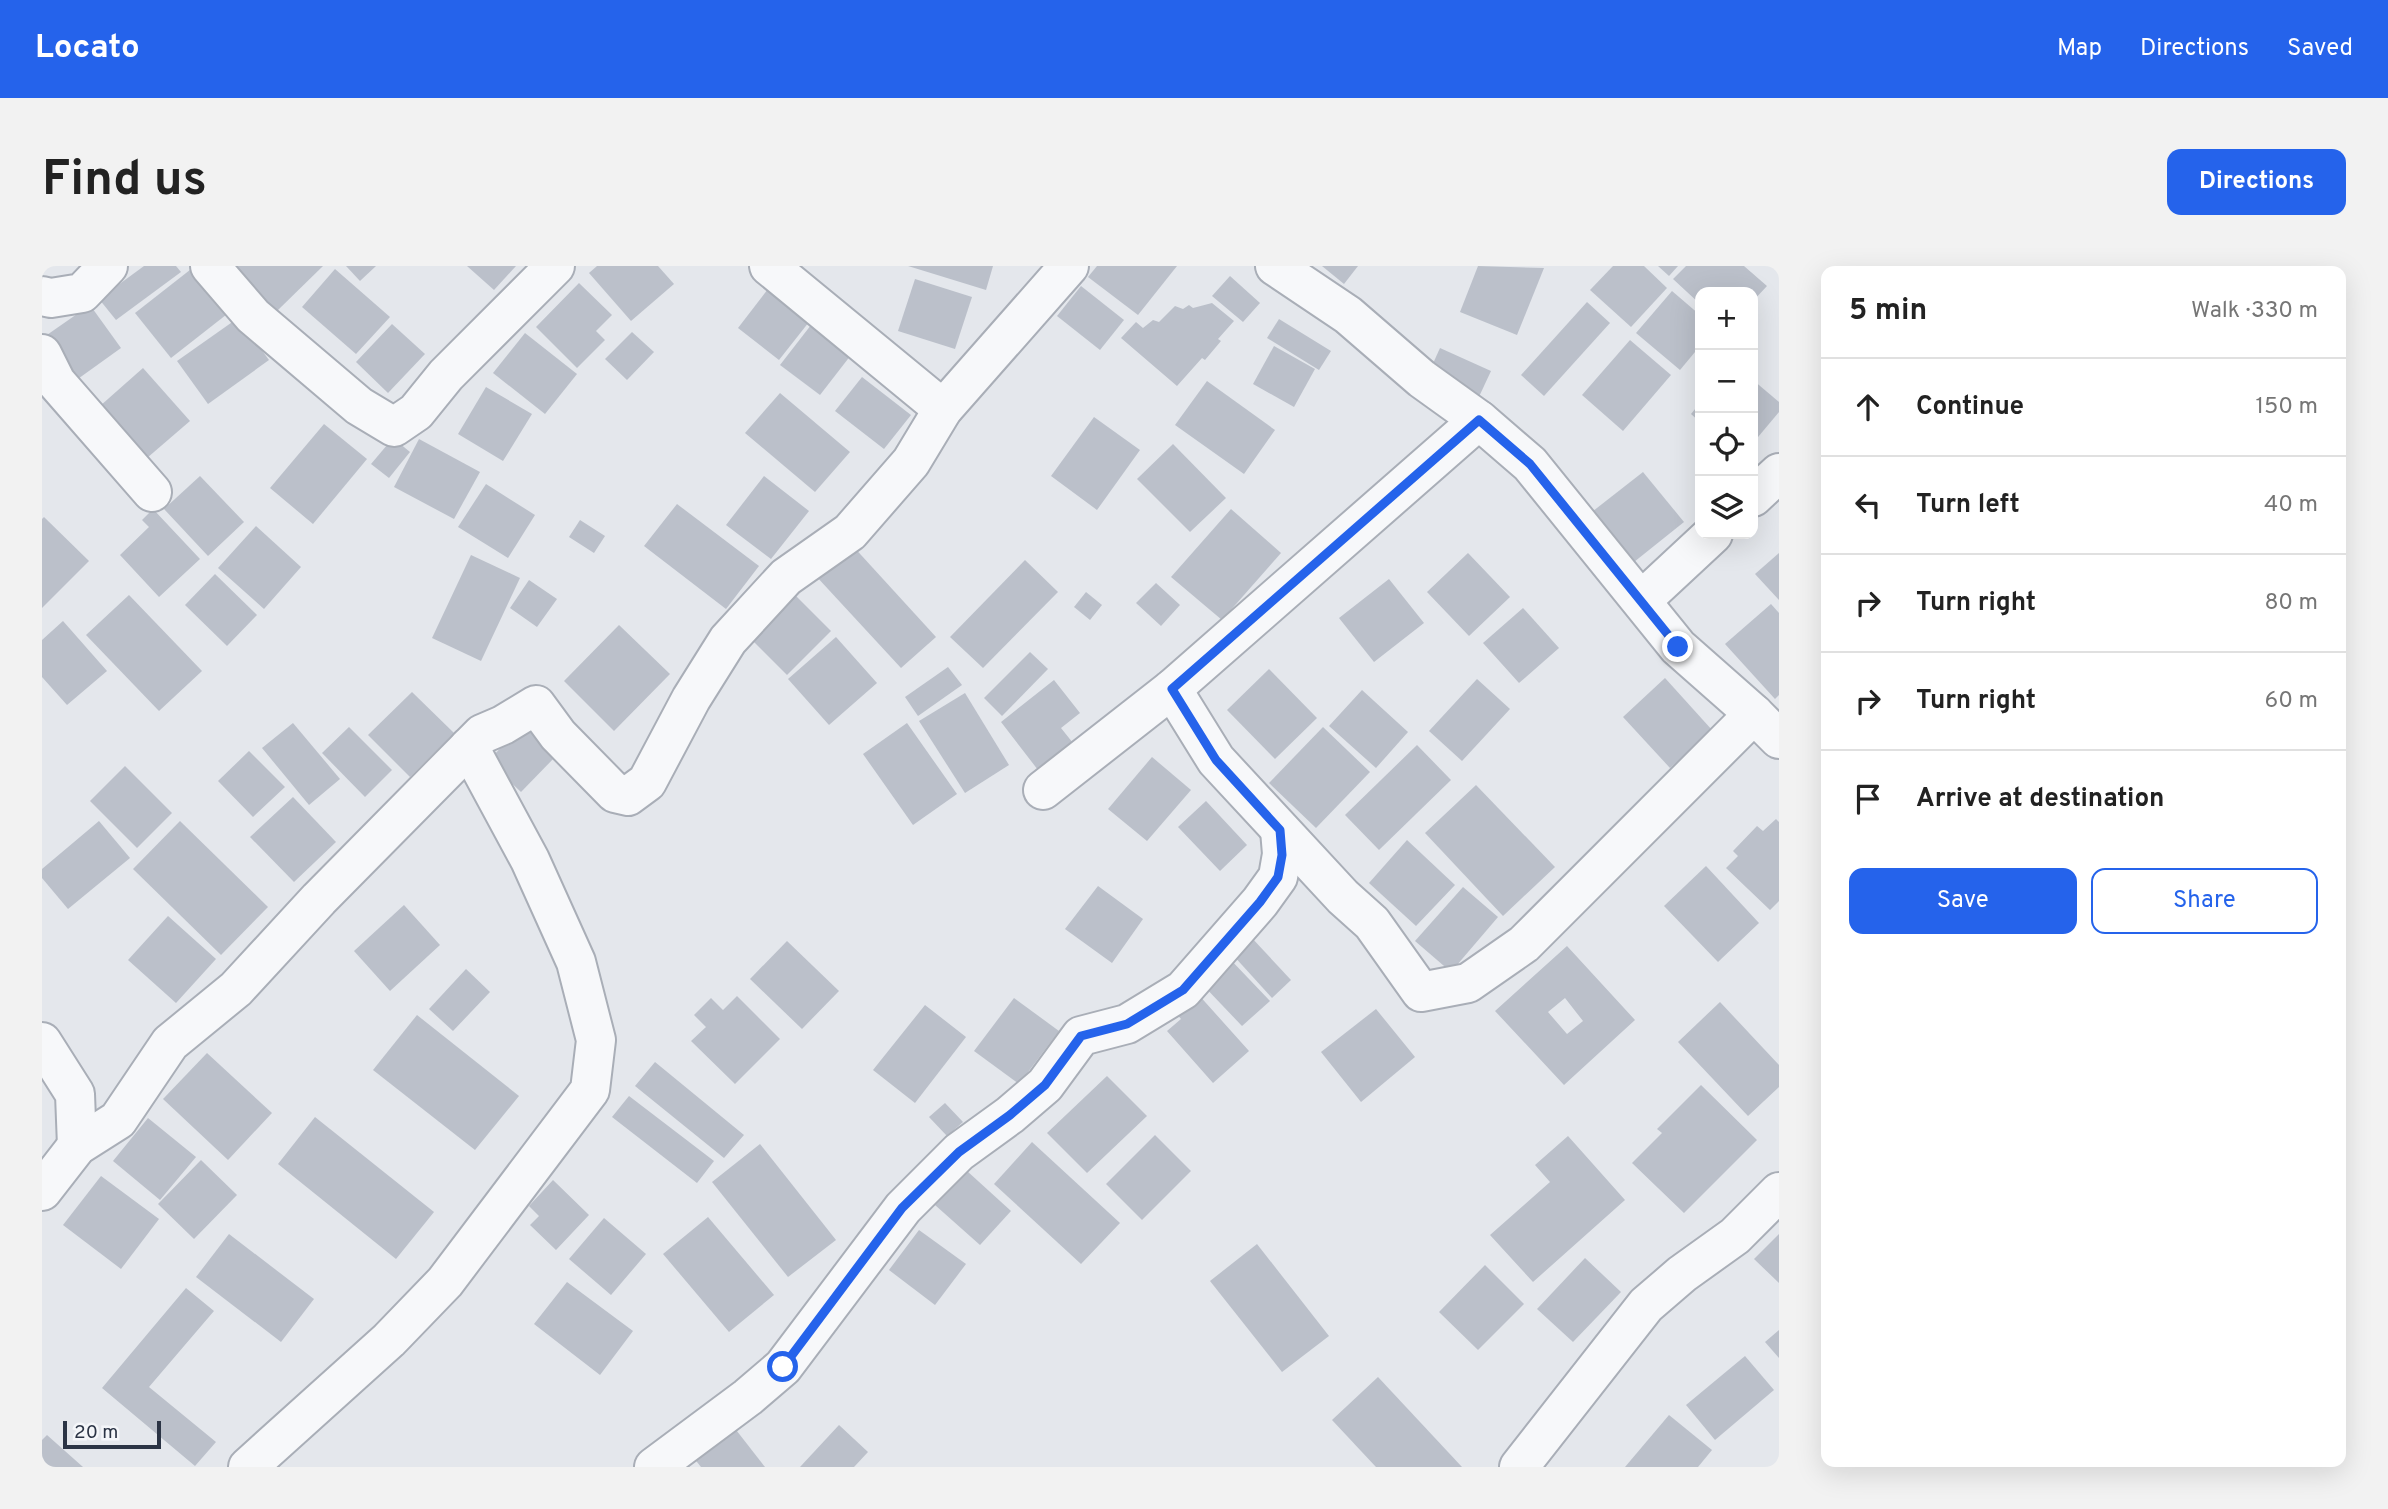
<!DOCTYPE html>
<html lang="en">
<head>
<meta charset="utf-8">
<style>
  body { margin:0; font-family:Overpass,sans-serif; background:#f2f2f2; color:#222 }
  .controls { position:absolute; right:21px; top:21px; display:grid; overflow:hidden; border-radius:14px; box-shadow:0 7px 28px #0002 }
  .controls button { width:63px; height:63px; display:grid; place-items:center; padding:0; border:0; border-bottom:2px solid #e0e0e0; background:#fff; color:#222; font:35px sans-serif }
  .scale { position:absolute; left:21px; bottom:18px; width:98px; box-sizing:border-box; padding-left:7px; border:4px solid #2b3445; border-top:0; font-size:19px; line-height:24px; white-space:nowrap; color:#2b3445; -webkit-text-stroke:5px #f4f6f9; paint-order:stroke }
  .stop { position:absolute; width:21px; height:21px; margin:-16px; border:5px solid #2563eb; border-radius:50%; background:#fff }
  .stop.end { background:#2563eb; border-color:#fff; box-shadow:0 2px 7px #0008 }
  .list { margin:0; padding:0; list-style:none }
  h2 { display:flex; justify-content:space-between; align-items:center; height:91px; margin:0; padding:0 28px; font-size:30px }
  h2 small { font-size:23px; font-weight:400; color:#767676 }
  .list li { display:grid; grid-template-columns:46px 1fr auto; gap:21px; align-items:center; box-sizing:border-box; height:98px; padding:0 28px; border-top:2px solid #e0e0e0 }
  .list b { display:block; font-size:26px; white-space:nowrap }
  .list em { font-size:23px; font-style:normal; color:#767676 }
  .actions { display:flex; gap:14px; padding:21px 28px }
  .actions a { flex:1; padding:16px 0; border:2px solid #2563eb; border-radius:14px; text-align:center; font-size:24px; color:#2563eb }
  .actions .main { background:#2563eb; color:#fff }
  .icon { flex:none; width:38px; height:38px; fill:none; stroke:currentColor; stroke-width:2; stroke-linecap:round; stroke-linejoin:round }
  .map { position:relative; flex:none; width:1737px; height:1201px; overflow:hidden; border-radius:14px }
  header { display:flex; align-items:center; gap:42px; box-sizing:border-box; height:98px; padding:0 35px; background:#2563eb; color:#fff }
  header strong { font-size:33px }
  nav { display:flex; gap:38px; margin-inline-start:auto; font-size:24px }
  .intro { display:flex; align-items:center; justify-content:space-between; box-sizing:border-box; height:168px; padding:0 42px }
  h1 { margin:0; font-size:49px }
  .button { padding:18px 32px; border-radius:14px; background:#2563eb; color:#fff; font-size:24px; font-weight:700 }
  main { display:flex; gap:42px; padding:0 42px }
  aside { flex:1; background:#fff; border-radius:14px; box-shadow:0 7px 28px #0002 }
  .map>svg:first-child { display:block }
</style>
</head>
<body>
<header>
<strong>Locato</strong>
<nav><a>Map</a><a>Directions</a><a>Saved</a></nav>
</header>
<div class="intro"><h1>Find us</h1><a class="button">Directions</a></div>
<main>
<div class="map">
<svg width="1737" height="1201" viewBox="0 0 1737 1201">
  <rect width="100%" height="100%" fill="#e4e7ec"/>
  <!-- building -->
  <g fill="#bbc0ca" fill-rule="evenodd">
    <polygon points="102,0 134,0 139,6 74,54 57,33"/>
    <polygon points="153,0 189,45 129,92 93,47"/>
    <polygon points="190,0 281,0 235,45"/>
    <polygon points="304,0 334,0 318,15"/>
    <polygon points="425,0 474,0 452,24"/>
    <polygon points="555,0 616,0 632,18 589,55 547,7"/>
    <polygon points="866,0 951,0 944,24"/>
    <polygon points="1055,0 1135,0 1096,49 1046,11"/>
    <polygon points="1280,0 1316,0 1302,18"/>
    <polygon points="1436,0 1502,2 1475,69 1418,46"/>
    <polygon points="1571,0 1602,0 1625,22 1589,61 1548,24"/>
    <polygon points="1616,0 1636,0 1627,10"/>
    <polygon points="1644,0 1702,0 1725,20 1711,35 1711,26 1658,26 1658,38 1631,13"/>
    <polygon points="293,3 348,51 314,88 260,41"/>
    <polygon points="1188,10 1218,37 1201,56 1170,30"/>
    <polygon points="873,13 930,31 913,83 856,65"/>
    <polygon points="537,17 570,49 554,65 563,74 535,102 494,61"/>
    <polygon points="1039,20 1082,54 1058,84 1015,50"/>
    <polygon points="726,23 767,56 737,94 696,62"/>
    <polygon points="1630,25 1658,49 1658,80 1638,104 1594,67"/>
    <polygon points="1545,36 1568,57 1502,130 1479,109"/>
    <polygon points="1170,37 1192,55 1176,73 1179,75 1163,94 1160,92 1135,120 1079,72 1094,56 1101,62 1111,54 1117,56 1133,40 1141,43 1147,39 1151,42"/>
    <polygon points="48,39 79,82 33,115 2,71"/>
    <polygon points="196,52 227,94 166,138 135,95"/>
    <polygon points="1237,53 1289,85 1277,104 1225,72"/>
    <polygon points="350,58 383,88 346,127 314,96"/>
    <polygon points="769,59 809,89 778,129 738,99"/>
    <polygon points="590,66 612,86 585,114 563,93"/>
    <polygon points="483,67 535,108 503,148 451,107"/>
    <polygon points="1588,74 1629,109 1581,165 1540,129"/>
    <polygon points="1232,80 1273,103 1252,141 1211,118"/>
    <polygon points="1398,82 1449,105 1435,135 1384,113"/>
    <polygon points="101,102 148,155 105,192 58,140"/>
    <polygon points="820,111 869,149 842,183 793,145"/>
    <polygon points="1711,114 1737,136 1737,146 1711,177"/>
    <polygon points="1165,115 1233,164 1202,208 1133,159"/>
    <polygon points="444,121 490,148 461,195 416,168"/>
    <polygon points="738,127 808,186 773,226 703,167"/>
    <polygon points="1658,137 1658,156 1649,148"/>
    <polygon points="1052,151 1098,184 1055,244 1009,210"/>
    <polygon points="282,158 325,193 271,258 228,222"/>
    <polygon points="351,172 368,186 347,212 329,198"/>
    <polygon points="377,173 438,206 412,253 352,221"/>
    <polygon points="1131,178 1184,232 1148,266 1095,213"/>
    <polygon points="1601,206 1642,256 1587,300 1546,249"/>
    <polygon points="158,210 202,256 166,290 122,243"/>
    <polygon points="722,210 767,245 729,293 684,259"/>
    <polygon points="444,218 493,249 466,292 416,261"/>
    <polygon points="635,238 717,300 684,343 602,280"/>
    <polygon points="111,243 158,293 117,331 78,289 107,261 100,254"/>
    <polygon points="1189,243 1239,287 1180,354 1129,311"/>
    <polygon points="2,251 47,295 0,342 0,253"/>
    <polygon points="538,254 563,270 552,287 527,271"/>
    <polygon points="214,260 259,301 222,343 176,302"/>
    <polygon points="809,278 894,371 859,402 774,310"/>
    <polygon points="1426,287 1468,331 1427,370 1385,326"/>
    <polygon points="1737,287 1737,334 1713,308"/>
    <polygon points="429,289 478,312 439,395 390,372"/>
    <polygon points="983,294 1016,326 941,402 908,371"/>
    <polygon points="173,308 215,349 185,380 143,339"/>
    <polygon points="1347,313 1382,357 1332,396 1297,352"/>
    <polygon points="487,314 515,333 495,361 468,342"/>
    <polygon points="1114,317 1138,339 1119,360 1094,337"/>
    <polygon points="1044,326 1060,339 1048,354 1032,341"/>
    <polygon points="87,329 160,405 117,445 44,369"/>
    <polygon points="753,329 789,365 745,409 709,373"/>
    <polygon points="1729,338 1737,347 1737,429 1733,433 1683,378"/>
    <polygon points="1481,342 1517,382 1477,417 1441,377"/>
    <polygon points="21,355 65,405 25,439 0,411 0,374"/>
    <polygon points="577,359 628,408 572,465 522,415"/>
    <polygon points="794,371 835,417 787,459 746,413"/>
    <polygon points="988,386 1006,403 960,450 942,432"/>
    <polygon points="906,401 920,419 876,450 863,431"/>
    <polygon points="1227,403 1275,452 1233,493 1185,444"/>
    <polygon points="1623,412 1670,464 1628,502 1581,451"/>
    <polygon points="1435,413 1468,443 1420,495 1387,465"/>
    <polygon points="1012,414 1038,447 1019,462 1031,477 996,504 959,456"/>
    <polygon points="1320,424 1366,466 1334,502 1287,460"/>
    <polygon points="370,426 412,467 368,511 326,469"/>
    <polygon points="923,427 967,499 923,527 877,455"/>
    <polygon points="251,457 298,513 267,539 220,482"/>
    <polygon points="865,457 915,528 871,559 821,488"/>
    <polygon points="481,459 514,490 479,526 446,495"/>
    <polygon points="307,461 350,504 323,531 280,487"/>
    <polygon points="1281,461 1328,506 1274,562 1227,517"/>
    <polygon points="1375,479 1409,514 1337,584 1303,549"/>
    <polygon points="207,485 243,521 211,551 176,515"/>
    <polygon points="1110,491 1149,524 1105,575 1066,543"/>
    <polygon points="83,500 130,547 95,582 48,535"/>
    <polygon points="1434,519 1513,601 1461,650 1383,567"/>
    <polygon points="251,531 294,576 252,616 208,571"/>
    <polygon points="1164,535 1205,579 1178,605 1136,561"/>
    <polygon points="1734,553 1737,556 1737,635 1728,644 1684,602 1696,590 1691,585 1715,560 1721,565"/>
    <polygon points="57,555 88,592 26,643 0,612 0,603"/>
    <polygon points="138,555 226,641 179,689 91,603"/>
    <polygon points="1365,574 1413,619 1374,660 1327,617"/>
    <polygon points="1664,600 1717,657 1676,696 1622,640"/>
    <polygon points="1056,620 1101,653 1070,697 1023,663"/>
    <polygon points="1421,621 1456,651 1409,706 1373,675"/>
    <polygon points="362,639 398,679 348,725 312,685"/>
    <polygon points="126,650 174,693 134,737 86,694"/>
    <polygon points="1209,671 1249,714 1230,732 1190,688"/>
    <polygon points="745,675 797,725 760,763 708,713"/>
    <path d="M1525,680L1593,754L1522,819L1453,745ZM1523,732L1541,755L1525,768L1506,746Z"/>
    <polygon points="1186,691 1228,735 1200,760 1159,717"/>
    <polygon points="424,703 448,726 411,765 387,743"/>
    <polygon points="1155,727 1207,785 1171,817 1125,765 1139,753 1134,747"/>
    <polygon points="695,730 738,773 693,818 649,775 664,761 652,749 669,732 681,744"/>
    <polygon points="972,732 1017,765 977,818 932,785"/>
    <polygon points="1678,736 1737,799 1737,821 1706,850 1636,776"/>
    <polygon points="883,739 924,771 873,837 831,804"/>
    <polygon points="1334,743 1373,791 1319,836 1279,786"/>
    <polygon points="375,749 477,830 433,884 331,804"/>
    <polygon points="165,787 230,847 186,894 121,833"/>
    <polygon points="613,796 702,869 682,892 593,820"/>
    <polygon points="1065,810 1105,850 1045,907 1005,867"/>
    <polygon points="1659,819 1715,874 1642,947 1590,897 1620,867 1615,863"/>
    <polygon points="587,830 672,895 655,917 570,851"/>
    <polygon points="903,837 921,856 905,870 887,851"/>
    <polygon points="273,851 392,946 354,993 236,898"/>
    <polygon points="106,852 154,891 118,934 71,895"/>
    <polygon points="1113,869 1149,905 1100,954 1064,918"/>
    <polygon points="1526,870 1583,934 1491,1016 1448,969 1508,916 1493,899"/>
    <polygon points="990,876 1078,957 1039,998 952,918"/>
    <polygon points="718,878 794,974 746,1011 670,916"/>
    <polygon points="159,894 195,929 152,973 116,938"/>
    <polygon points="925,905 969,945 938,979 893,939"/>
    <polygon points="59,910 117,953 79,1003 21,959"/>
    <polygon points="511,914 547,949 514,984 488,959 497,950 487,940"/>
    <polygon points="666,951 732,1029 687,1066 621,988"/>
    <polygon points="562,952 604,988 569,1029 527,993"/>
    <polygon points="877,964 924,998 893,1039 847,1004"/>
    <polygon points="187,968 272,1033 239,1076 154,1011"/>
    <polygon points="1737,968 1737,1017 1712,993"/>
    <polygon points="1215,978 1287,1070 1240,1106 1168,1015"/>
    <polygon points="1543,992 1579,1026 1531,1076 1495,1043"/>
    <polygon points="1443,999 1482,1038 1436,1084 1397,1046"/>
    <polygon points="525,1016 591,1065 558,1109 492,1058"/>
    <polygon points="144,1022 172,1045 107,1121 174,1176 153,1200 60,1122"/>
    <polygon points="1737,1064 1737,1092 1723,1076"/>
    <polygon points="1703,1090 1732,1124 1673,1174 1644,1139"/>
    <polygon points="1336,1111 1420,1201 1334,1201 1290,1154"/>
    <polygon points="1627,1149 1670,1184 1656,1201 1583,1201"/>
    <polygon points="797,1159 826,1186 812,1201 758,1201"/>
    <polygon points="691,1160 723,1201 659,1201 651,1191"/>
    <polygon points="5,1169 41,1201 0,1201 0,1174"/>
  </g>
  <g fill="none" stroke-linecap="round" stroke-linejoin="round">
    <defs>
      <g id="minor">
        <polyline points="168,0 211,50 317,140 352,161 374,146 404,109 513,0"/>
        <polyline points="727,0 901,143"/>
        <polyline points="1233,0 1306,49 1380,113 1437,154 1488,198 1636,381 1712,448 1737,473"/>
        <polyline points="0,30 9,32 40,27 66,0"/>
        <polyline points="0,88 14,116 110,226"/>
        <polyline points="1711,231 1737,207"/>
        <polyline points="1600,334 1671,268"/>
        <polyline points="1130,423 1174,494 1301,631 1330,657 1379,726 1426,717 1482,678 1712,448"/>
        <polyline points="1001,524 1130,423 1437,154"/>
        <polyline points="0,776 33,828 35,880"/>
        <polyline points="0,925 35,880 76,854 128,777 194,723 277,633 440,468 461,459 494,439 516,469 573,527 586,530 605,516 649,433 686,374 744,311 808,266 869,196 901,143 1027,0"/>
        <polyline points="206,1201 347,1074 403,1016 548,824 554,774 534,696 488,594 427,481"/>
        <polyline points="612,1201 706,1131 741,1101 861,942 917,886 968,849 1003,819 1039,770 1085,758 1141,724 1218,636 1236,611 1240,588 1238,564"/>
        <polyline points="1477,1201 1604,1039 1640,1008 1693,970 1737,926"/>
      </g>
    </defs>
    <!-- minor casing -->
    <use href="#minor" stroke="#a9aeb7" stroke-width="42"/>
    <!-- minor -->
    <use href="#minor" stroke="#f7f8fa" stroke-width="38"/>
  </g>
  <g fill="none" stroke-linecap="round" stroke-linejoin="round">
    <!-- route -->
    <polyline stroke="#2563eb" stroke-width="9" points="741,1101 860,942 917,886 968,849 1003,819 1039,770 1085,758 1141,724 1218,636 1236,611 1240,589 1238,564 1174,494 1130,423 1437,154 1488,198 1636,381"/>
  </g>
</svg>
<div class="controls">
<button>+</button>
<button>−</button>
<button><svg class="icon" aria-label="locate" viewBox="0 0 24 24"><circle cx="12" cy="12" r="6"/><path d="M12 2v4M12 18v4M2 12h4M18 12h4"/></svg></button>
<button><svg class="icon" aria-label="layers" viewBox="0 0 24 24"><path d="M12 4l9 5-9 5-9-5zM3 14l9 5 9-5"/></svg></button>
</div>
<div class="scale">20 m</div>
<div class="stop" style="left:741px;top:1101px"></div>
<div class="stop end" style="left:1636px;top:381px"></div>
</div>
<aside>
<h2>5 min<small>Walk · 330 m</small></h2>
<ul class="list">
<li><svg class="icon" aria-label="ahead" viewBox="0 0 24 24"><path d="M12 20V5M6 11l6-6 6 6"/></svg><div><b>Continue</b></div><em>150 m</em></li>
<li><svg class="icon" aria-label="left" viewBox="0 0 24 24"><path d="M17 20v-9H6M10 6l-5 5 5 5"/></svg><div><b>Turn left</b></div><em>40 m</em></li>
<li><svg class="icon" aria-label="right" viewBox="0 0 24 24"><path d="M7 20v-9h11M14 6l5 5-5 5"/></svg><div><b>Turn right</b></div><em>80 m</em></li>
<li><svg class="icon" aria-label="right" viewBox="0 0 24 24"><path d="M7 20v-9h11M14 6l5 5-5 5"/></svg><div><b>Turn right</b></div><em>60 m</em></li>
<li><svg class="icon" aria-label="arrive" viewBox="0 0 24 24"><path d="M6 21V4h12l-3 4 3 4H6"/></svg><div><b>Arrive at destination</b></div></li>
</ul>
<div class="actions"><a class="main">Save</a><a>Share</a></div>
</aside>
</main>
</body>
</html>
